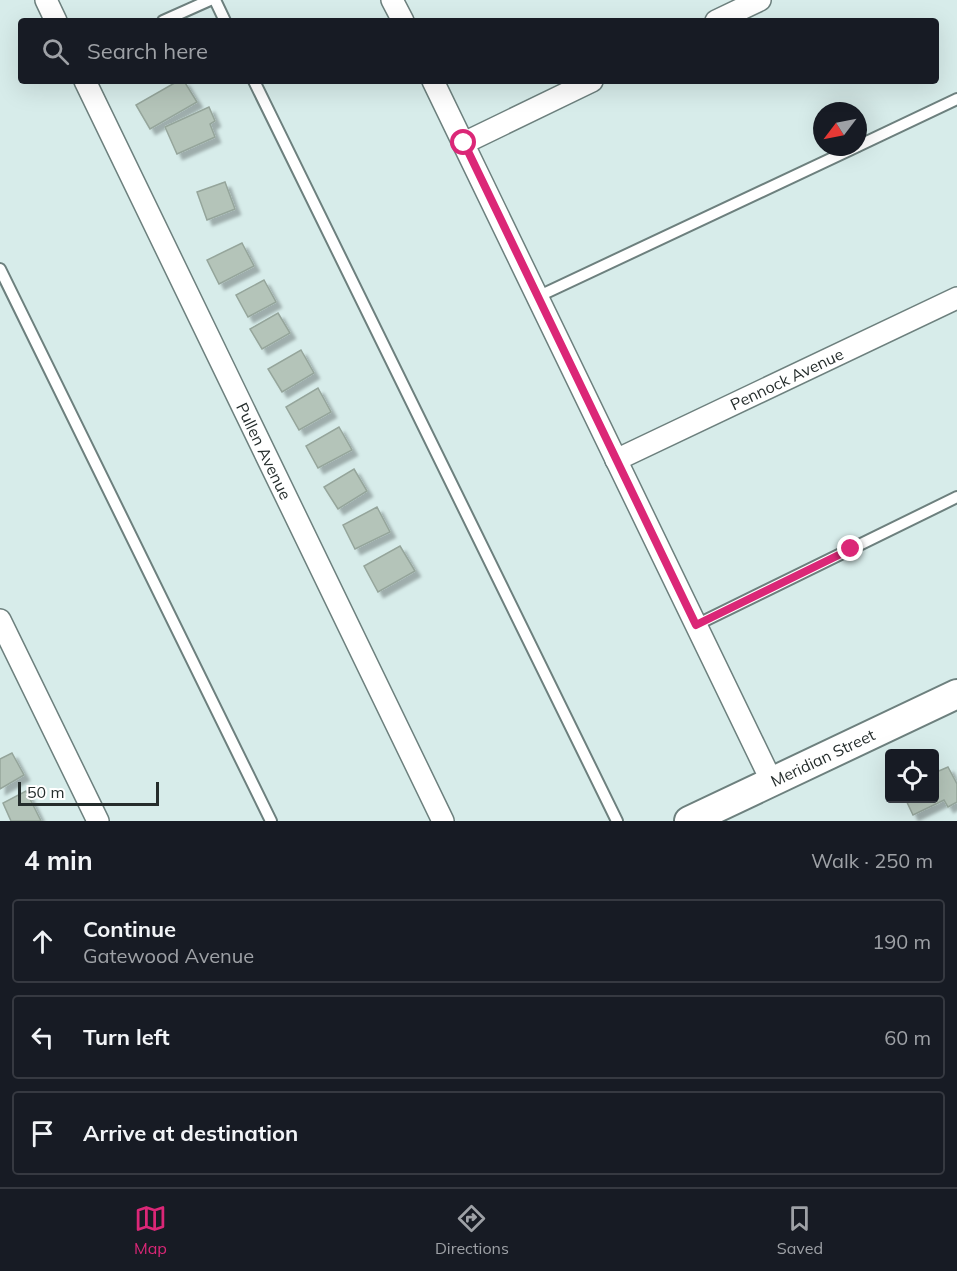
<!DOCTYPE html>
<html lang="en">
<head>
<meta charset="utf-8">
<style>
  body { margin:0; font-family:Mulish,sans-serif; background:#242831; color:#f1f3f6 }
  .controls { position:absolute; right:18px; bottom:18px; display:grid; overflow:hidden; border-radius:6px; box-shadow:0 6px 24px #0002 }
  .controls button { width:54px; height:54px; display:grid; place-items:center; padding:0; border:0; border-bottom:2px solid #363941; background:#171b24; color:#f1f3f6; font:30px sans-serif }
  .compass { position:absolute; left:813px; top:102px; width:54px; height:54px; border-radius:50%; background:#171b24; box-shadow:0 6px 24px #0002; rotate:238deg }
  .scale { position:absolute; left:18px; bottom:15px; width:141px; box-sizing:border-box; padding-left:6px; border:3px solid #252d2c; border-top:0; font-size:16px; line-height:21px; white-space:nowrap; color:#252d2c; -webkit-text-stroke:4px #fff; paint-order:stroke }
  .stop { position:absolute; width:18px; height:18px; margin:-14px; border:4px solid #db2777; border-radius:50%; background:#fff }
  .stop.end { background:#db2777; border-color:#fff; box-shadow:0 2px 6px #0008 }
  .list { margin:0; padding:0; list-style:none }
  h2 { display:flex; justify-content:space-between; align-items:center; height:78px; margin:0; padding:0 24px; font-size:26px }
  h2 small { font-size:20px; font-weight:400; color:#9ea1a6 }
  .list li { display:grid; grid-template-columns:39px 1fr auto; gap:18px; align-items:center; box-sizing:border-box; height:84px; margin:0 12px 12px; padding:0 12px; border:2px solid #363941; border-radius:6px }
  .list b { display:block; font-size:22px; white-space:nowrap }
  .list p { margin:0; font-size:20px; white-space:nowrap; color:#9ea1a6 }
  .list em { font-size:20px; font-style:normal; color:#9ea1a6 }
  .icon { flex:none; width:33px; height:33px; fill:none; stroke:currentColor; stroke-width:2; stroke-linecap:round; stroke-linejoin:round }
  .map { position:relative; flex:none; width:957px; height:821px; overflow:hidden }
  .search { position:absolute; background:#171b24; box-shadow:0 6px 24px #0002; left:18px; right:18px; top:18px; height:66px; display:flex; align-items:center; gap:15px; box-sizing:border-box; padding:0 21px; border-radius:6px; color:#9ea1a6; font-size:22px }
  .sheet { height:366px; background:#171b24 }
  nav { display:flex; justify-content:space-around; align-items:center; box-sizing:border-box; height:84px; border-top:2px solid #363941; background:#171b24; font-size:16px; color:#9ea1a6 }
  nav a { display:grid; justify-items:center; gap:3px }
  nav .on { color:#db2777 }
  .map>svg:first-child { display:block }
</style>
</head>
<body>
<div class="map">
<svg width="957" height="821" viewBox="0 0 957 821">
  <defs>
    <filter id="shadow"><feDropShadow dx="5.5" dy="5.5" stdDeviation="1.5" flood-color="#0004"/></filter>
  </defs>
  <rect width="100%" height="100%" fill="#d7ecea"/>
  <!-- building -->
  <g fill="#b4c4b9" stroke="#95a59b" stroke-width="1.5" filter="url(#shadow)">
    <polygon points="178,81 184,81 197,102 150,129 136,105"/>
    <polygon points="209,107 215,121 210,124 215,137 177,154 165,127"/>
    <polygon points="225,182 235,209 207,220 197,192"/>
    <polygon points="242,243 254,266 219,284 207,260"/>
    <polygon points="264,280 276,302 248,317 236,295"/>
    <polygon points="278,313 290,333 262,349 250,329"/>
    <polygon points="301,350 314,373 282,392 268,369"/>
    <polygon points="318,388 331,412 299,430 286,407"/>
    <polygon points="339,427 352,450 318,468 306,446"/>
    <polygon points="354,469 367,491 338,509 324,487"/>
    <polygon points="377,507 390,532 355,549 343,525"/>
    <polygon points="400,546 415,571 378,592 364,566"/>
    <polygon points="12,753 24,775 0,789 0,759"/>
    <polygon points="948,767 957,784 957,802 948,807 944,800 913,815 905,798 934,798 934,773"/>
    <polygon points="26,791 41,821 11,821 3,803"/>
  </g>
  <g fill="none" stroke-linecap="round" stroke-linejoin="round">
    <defs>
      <g id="lane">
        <polyline points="215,0 225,21"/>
        <polyline points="163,21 210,0"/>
        <polyline points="254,81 617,821"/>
        <polyline points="858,146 957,99"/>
        <polyline points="0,269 271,821"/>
        <polyline points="537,297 856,147"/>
        <polyline points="696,625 957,497"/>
      </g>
      <g id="street">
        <polyline points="46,0 56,21"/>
        <polyline points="392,0 403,21"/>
        <polyline points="716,21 760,0"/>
        <path id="s1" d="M85,81L443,821"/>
        <polyline points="433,81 771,780"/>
        <polyline points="464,143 592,81"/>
        <path id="s2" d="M616,460L957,298"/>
        <polyline points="0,620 98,821"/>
      </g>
      <g id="secondary">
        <path id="s3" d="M689,821L957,694"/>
      </g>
    </defs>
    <!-- lane casing -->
    <use href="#lane" stroke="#6d807e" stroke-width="14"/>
    <!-- street casing -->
    <use href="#street" stroke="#6d807e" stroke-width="24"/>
    <!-- secondary casing -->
    <use href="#secondary" stroke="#6d807e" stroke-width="32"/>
    <!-- lane -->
    <use href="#lane" stroke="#fff" stroke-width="10"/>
    <!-- street -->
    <use href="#street" stroke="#fff" stroke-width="21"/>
    <!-- secondary -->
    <use href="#secondary" stroke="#fff" stroke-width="28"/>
  </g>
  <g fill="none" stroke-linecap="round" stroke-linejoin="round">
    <!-- route -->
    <polyline stroke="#db2777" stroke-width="8" points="464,143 696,625 851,549"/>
  </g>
  <g text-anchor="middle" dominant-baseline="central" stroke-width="4.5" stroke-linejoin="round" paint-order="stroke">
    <!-- street labels -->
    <g font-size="16" fill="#252d2c" stroke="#fff">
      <text stroke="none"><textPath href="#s2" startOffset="189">Pennock Avenue</textPath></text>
      <text stroke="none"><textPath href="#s1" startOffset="411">Pullen Avenue</textPath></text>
      <text stroke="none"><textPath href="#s3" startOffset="148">Meridian Street</textPath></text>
    </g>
  </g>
</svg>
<div class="controls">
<button><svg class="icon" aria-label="locate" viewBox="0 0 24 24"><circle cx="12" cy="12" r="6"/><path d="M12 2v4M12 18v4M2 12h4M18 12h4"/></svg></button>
</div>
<svg class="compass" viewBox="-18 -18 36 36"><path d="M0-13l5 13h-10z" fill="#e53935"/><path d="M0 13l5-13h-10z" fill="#9ea1a6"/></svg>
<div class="scale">50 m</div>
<div class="stop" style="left:464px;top:143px"></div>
<div class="stop end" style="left:851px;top:549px"></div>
<div class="search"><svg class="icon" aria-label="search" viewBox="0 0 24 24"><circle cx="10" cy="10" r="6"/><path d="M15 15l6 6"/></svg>Search here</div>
</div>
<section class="sheet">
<h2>4 min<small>Walk · 250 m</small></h2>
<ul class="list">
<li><svg class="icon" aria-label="ahead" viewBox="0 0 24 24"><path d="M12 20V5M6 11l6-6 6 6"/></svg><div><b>Continue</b><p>Gatewood Avenue</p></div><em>190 m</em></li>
<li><svg class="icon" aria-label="left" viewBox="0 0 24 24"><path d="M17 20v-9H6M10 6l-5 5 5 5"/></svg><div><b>Turn left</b></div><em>60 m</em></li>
<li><svg class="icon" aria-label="arrive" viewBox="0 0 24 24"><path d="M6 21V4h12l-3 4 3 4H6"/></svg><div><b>Arrive at destination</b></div></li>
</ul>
</section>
<nav>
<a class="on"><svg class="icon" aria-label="map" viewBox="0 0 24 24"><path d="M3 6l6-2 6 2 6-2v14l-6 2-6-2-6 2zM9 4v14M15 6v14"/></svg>Map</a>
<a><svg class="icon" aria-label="directions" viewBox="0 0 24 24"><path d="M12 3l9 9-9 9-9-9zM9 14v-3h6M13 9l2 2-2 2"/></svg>Directions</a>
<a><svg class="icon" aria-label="saved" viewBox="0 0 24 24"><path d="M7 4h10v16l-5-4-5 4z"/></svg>Saved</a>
</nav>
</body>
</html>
